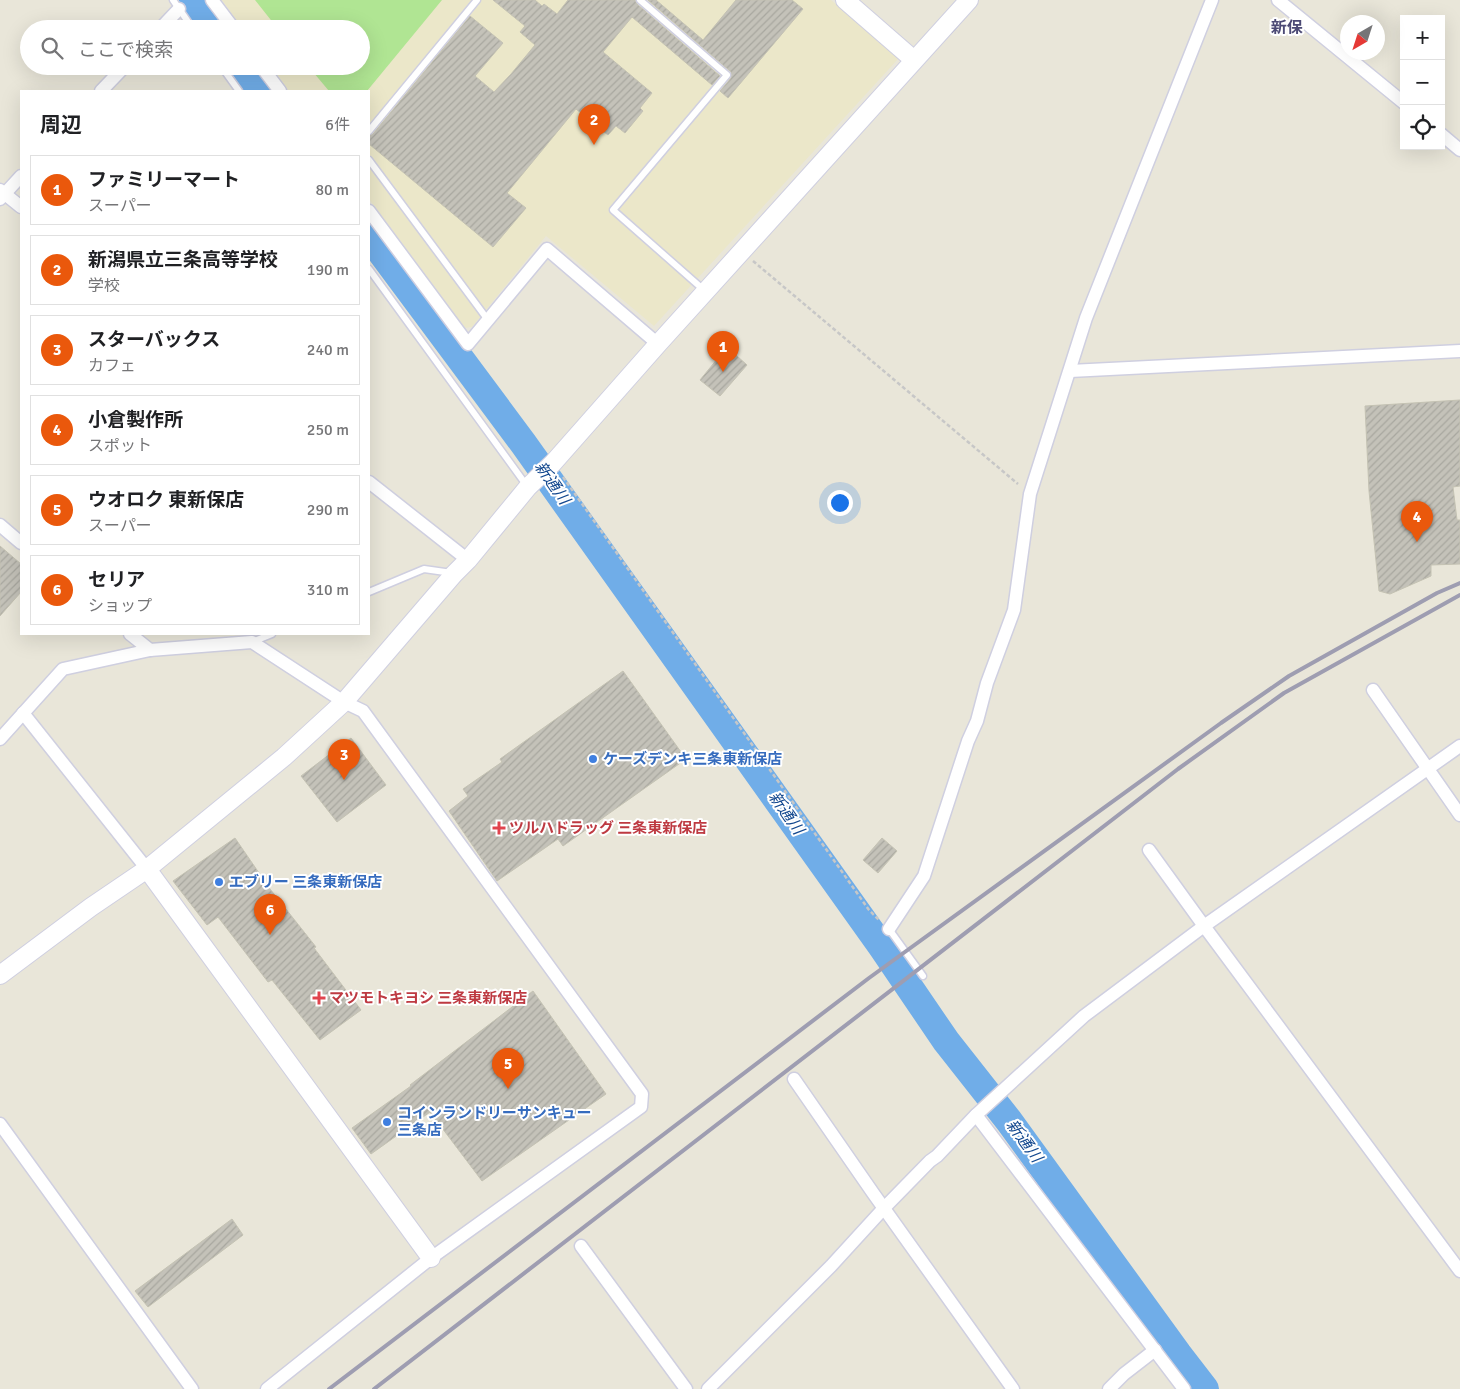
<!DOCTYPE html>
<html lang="ja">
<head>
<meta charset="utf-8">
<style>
  body { margin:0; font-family:Signika,"Noto Sans JP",sans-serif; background:#f6f6f6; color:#202124 }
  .controls { position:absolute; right:15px; top:15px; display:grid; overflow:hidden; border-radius:0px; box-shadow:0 5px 20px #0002 }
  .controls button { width:45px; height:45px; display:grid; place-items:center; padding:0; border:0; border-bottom:1px solid #e0e0e0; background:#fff; color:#202124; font:25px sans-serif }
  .compass { position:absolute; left:1340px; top:15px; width:45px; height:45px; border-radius:50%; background:#fff; box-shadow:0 5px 20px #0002; rotate:219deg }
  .you { position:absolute; left:839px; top:502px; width:18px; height:18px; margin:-12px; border:4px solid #fff; border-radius:50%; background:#1a73e8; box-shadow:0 0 0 8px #1a73e833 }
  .badge { display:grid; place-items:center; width:32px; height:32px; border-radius:50%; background:#ea580c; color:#fff; font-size:16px; font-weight:700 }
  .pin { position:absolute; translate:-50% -41px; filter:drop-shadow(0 1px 2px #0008) }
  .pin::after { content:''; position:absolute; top:26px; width:18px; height:15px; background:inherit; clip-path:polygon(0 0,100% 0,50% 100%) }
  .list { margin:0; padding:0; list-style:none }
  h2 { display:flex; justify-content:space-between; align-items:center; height:65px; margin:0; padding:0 20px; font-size:21px }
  h2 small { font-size:16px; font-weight:400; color:#757577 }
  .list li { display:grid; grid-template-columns:32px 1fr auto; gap:15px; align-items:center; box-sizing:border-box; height:70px; margin:0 10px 10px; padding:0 10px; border:1px solid #e0e0e0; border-radius:0px }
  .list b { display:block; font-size:19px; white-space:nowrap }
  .list p { margin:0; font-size:16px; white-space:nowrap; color:#757577 }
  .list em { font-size:16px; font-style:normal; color:#757577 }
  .icon { flex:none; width:28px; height:28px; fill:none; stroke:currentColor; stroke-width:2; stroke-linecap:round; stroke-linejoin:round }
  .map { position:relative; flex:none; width:1460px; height:1389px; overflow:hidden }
  .search { position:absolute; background:#fff; box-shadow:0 5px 20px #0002; left:20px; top:20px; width:350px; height:55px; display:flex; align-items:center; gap:12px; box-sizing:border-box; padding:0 18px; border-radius:28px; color:#757577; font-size:19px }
  .panel { position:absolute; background:#fff; box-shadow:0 5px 20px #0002; left:20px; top:90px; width:350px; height:545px; border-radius:0px }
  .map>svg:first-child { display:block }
</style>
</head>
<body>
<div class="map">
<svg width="1460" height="1389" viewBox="0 0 1460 1389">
  <defs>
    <pattern id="building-hatch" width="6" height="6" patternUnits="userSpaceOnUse" patternTransform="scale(1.25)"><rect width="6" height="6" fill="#c4c2b9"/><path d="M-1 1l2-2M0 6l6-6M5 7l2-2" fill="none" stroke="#a8a79f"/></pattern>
  </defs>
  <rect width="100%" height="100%" fill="#e9e6d9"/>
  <!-- education -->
  <polygon fill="#ebe7c9" points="222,0 831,0 899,58 654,326 546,236 472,327 464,328 369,199 369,91 289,91 271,66 361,66 361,29 243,29"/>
  <!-- pitch -->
  <polygon fill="#b0e593" points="255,0 442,0 367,91 329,91 308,66 361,66 361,29 278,29"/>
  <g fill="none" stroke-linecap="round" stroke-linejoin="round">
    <!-- river -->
    <g stroke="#70ade8" stroke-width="28">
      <polyline points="193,0 214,29"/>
      <polyline points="242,66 261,91"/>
      <polyline points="369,236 523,443 882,947 946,1041 1009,1121 1178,1354 1205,1389"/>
    </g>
  </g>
  <!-- building -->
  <g fill="url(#building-hatch)" stroke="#c4c2b3">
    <polygon points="493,0 535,0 542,6 544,4 557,14 568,0 635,0 637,4 720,76 712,85 632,17 603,52 652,93 640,108 643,111 625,133 616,126 608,135 576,109 507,193 526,208 493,247 369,144 369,136 373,134 470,16 503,43 475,76 494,92 511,74 535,45 520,32 525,26"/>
    <polygon points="648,0 656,0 703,40 736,0 792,0 803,9 728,98 720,91 731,78 731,72"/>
    <polygon points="727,347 747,365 720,396 700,380"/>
    <polygon points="1460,400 1460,486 1453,487 1457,520 1460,520 1460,564 1431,565 1431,576 1390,594 1379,591 1369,491 1365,406"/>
    <polygon points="0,546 21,564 21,592 0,616"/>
    <polygon points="623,671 686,759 563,846 558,839 497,881 449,811 468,796 463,789 502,762 500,759"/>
    <polygon points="351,738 386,785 337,822 301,776"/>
    <polygon points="235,838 270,889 316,947 314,948 361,1010 320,1040 272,980 268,982 218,917 207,925 173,881"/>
    <polygon points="882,838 897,851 878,873 863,860"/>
    <polygon points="533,991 606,1094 482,1181 430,1112 371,1154 352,1128 411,1086 410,1085"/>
    <polygon points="232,1219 243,1235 148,1307 135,1291"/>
  </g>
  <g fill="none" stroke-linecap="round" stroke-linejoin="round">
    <defs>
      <g id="lane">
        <polyline points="173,0 193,29"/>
        <polyline points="640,0 727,75 613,210 705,291"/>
        <polyline points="221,66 239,91"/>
        <polyline points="369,131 477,0"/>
        <polyline points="369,160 488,320"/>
        <polyline points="369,269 527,486"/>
        <polyline points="369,592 424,569 452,573"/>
        <polyline points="252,642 272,634"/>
        <polyline points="889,929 923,976"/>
      </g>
      <g id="street">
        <polyline points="212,0 234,29"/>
        <polyline points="1278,0 1404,103"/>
        <polyline points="160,29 179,9"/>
        <polyline points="261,66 280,91"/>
        <polyline points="101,91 125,66"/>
        <polyline points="1441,134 1460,150"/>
        <polyline points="0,190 21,207"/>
        <polyline points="0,199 21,176"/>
        <polyline points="369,211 468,344 547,249 658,344"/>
        <polyline points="1070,371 1460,351"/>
        <polyline points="369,482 468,560"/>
        <polyline points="0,525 21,543"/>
        <polyline points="130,634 150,650"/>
        <polyline points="1373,690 1460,815"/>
        <polyline points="23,713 147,869"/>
        <polyline points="0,739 63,669 150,650 252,642 344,702 363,711 642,1094 641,1107 431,1258 267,1389"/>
        <polyline points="1149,850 1204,926 1460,1271"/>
        <polyline points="889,929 924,876 968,741 977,721 987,683 1014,610 1030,494 1086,318 1212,0"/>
        <polyline points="794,1079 873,1193 1013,1389"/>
        <polyline points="976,1115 1184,1389"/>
        <polyline points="0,1124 192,1389"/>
        <polyline points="581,1246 686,1389"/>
        <polyline points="708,1389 831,1266 884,1208 930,1161 937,1156 976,1115 1084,1016 1204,926 1460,746"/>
        <polyline points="1109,1389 1124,1374 1155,1350"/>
      </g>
      <g id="secondary">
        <polyline points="845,0 914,60"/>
        <polyline points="147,869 431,1258"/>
        <polyline points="0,975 91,907 147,869 284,757 344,702 454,574 468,560 528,487 553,463 658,344 969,0"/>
      </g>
    </defs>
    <!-- lane casing -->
    <use href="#lane" stroke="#cfcfe0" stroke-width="9"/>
    <!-- street casing -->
    <use href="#street" stroke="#cfcfe0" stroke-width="15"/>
    <!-- secondary casing -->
    <use href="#secondary" stroke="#cfcfe0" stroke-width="20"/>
    <!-- path -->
    <g stroke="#c7c7c7" stroke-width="2.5" stroke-dasharray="4 2.5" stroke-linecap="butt">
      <polyline points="753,261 1018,484"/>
      <polyline points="563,477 869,910 879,920"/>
    </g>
    <!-- lane -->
    <use href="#lane" stroke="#fff" stroke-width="6"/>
    <!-- street -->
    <use href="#street" stroke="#fff" stroke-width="12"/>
    <!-- secondary -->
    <use href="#secondary" stroke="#fff" stroke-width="18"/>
    <!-- rail -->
    <g stroke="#9e9db1" stroke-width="4">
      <polyline points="329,1389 869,978 1221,723 1289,676 1437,593 1460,583"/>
      <polyline points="374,1389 1178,769 1284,693 1460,595"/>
    </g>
  </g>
  <!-- markers -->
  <g fill="#3f7fe0" stroke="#fff" stroke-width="2">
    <circle cx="593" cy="759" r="5"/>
    <circle cx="219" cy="882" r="5"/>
    <circle cx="387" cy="1122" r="5"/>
  </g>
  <g fill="#e0444e" stroke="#fff" stroke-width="2">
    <path d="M496.5 820.5h5v5h5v5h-5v5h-5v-5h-5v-5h5z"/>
    <path d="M316.5 990.5h5v5h5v5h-5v5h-5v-5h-5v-5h5z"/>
  </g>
  <g text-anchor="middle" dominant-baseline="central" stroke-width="4" stroke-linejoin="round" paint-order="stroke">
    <!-- shop labels -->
    <g font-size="15" font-weight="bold" fill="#366cbe" stroke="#fff" text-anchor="start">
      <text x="603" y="759">ケーズデンキ三条東新保店</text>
      <text x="229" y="882">エブリー 三条東新保店</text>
      <text x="397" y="1113">コインランドリーサンキュー<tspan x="397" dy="17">三条店</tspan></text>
    </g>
    <!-- health labels -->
    <g font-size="15" font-weight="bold" fill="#be3a42" stroke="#fff" text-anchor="start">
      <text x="509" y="828">ツルハドラッグ 三条東新保店</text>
      <text x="329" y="998">マツモトキヨシ 三条東新保店</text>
    </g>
    <!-- neighbourhood labels -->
    <g font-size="16" font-weight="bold" fill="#4c4a75" stroke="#fff">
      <text x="1287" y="28">新保</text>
    </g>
    <!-- water labels -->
    <g font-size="16" font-style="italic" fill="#13488f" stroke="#fff">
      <text transform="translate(552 483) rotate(55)">新通川</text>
      <text transform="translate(786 813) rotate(55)">新通川</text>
      <text transform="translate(1024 1141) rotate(54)">新通川</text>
    </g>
  </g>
</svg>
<div class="controls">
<button>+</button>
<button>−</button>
<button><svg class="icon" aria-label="locate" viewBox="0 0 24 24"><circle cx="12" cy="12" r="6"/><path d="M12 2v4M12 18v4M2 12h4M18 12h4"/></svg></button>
</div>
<svg class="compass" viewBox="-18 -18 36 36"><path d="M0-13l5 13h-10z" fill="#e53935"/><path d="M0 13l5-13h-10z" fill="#757577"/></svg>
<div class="you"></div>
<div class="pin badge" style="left:723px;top:372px">1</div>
<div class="pin badge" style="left:594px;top:145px">2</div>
<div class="pin badge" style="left:344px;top:780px">3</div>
<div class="pin badge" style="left:1417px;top:542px">4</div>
<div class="pin badge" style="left:508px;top:1089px">5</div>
<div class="pin badge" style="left:270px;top:935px">6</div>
<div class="search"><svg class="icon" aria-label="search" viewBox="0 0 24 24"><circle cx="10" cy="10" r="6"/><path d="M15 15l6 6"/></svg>ここで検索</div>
<section class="panel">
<h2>周辺<small>6件</small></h2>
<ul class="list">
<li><span class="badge">1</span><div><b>ファミリーマート</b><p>スーパー</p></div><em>80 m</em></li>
<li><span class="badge">2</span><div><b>新潟県立三条高等学校</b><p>学校</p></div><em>190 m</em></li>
<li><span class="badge">3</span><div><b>スターバックス</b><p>カフェ</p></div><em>240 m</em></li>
<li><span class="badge">4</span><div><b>小倉製作所</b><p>スポット</p></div><em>250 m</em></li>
<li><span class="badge">5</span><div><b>ウオロク 東新保店</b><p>スーパー</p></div><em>290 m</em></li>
<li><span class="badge">6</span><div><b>セリア</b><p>ショップ</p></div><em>310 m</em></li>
</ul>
</section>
</div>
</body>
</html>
